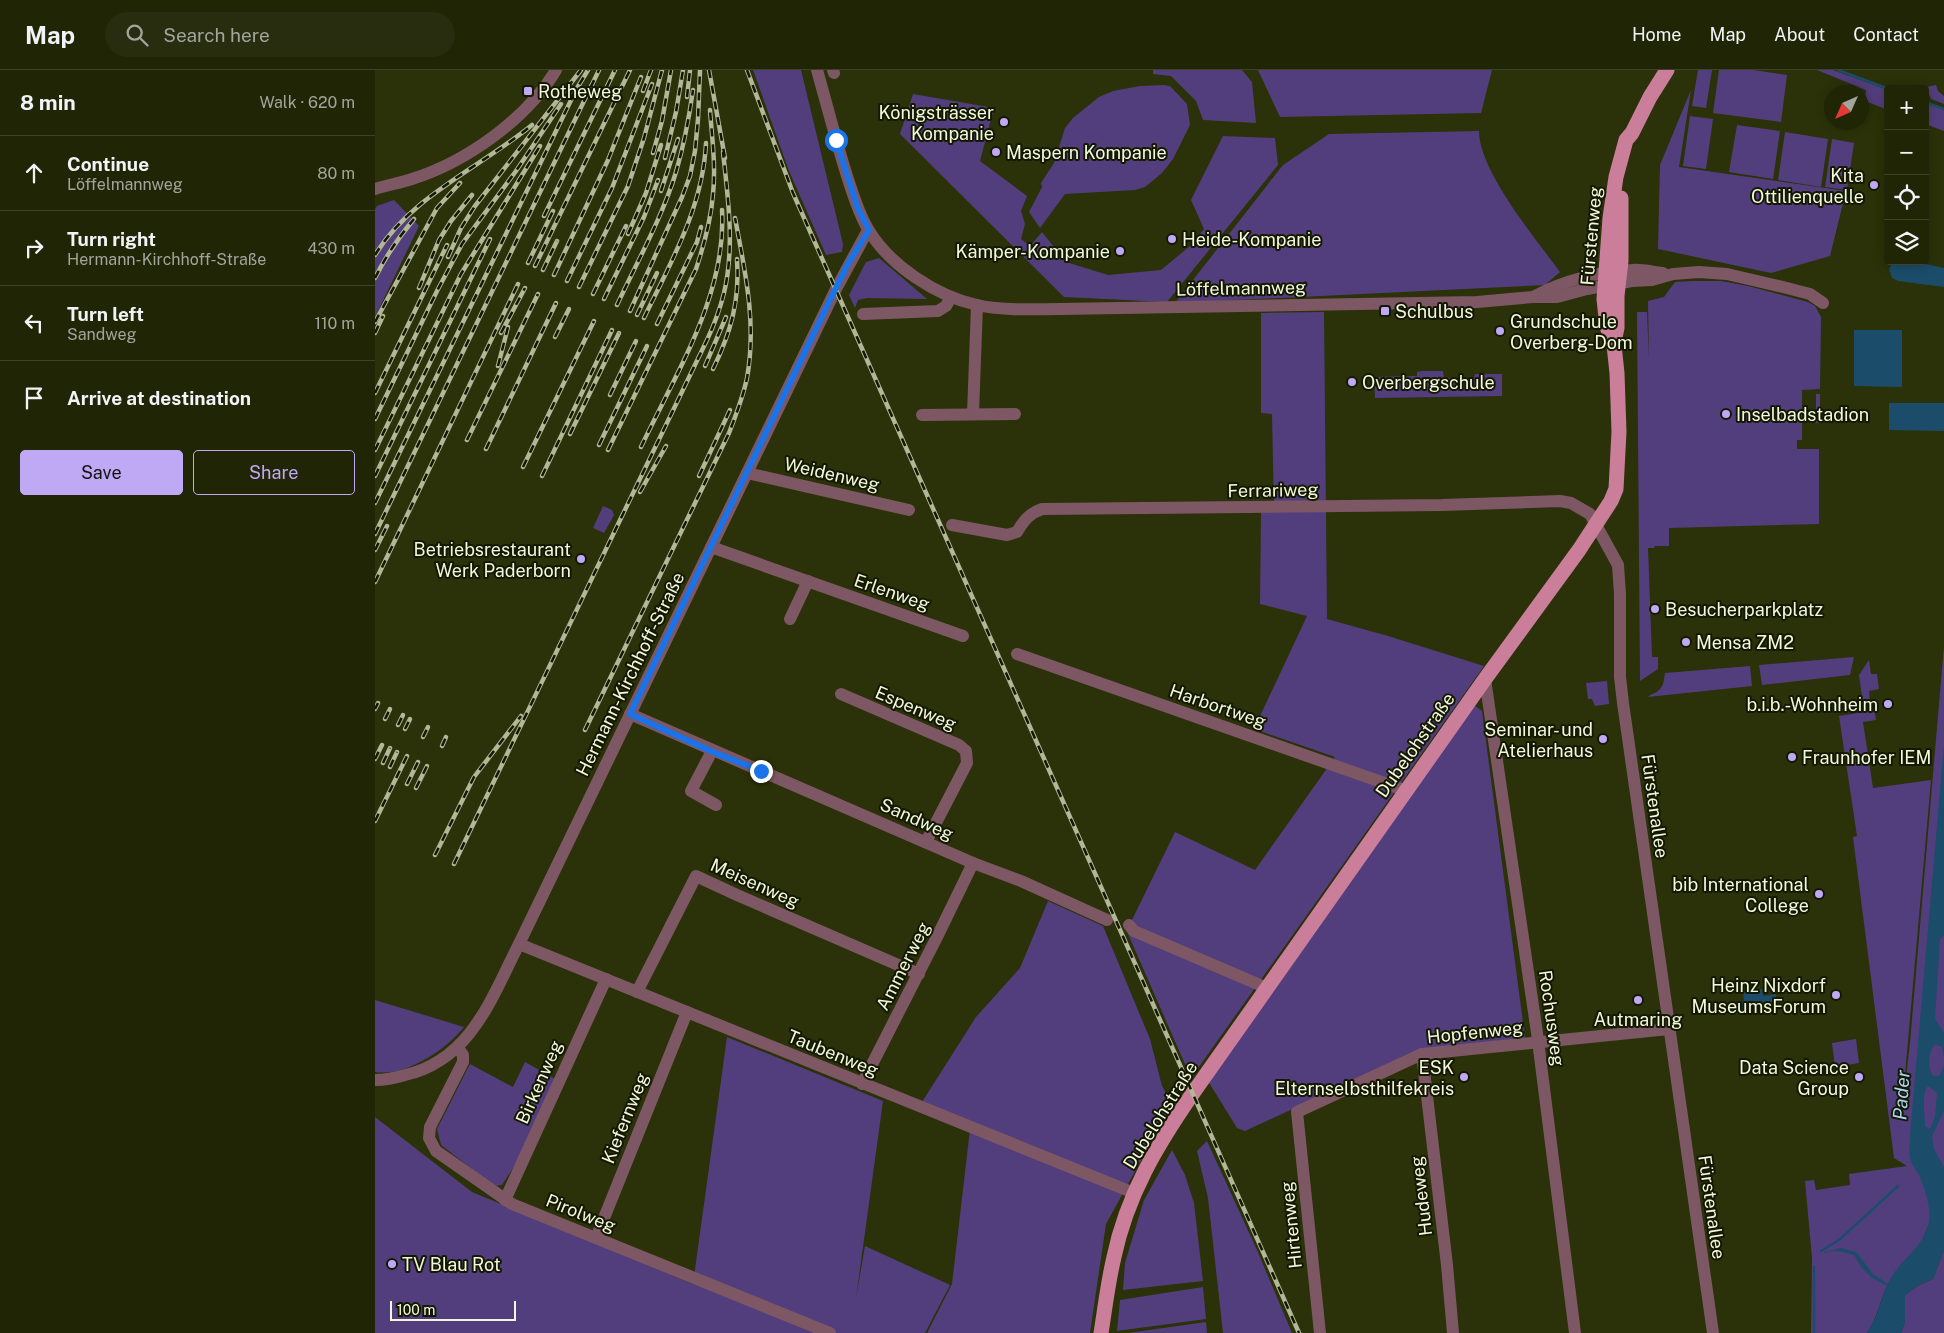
<!DOCTYPE html>
<html lang="en">
<head>
<meta charset="utf-8">
<style>
  body { margin:0; font-family:"Public Sans",sans-serif; background:#282d10; color:#f1f3f6 }
  .controls { position:absolute; right:15px; top:15px; display:grid; overflow:hidden; border-radius:5px; box-shadow:0 2px 12px #0003 }
  .controls button { width:45px; height:45px; display:grid; place-items:center; padding:0; border:0; border-bottom:1px solid #3d4228; background:#202506; color:#f1f3f6; font:25px sans-serif }
  .compass { position:absolute; left:1449px; top:15px; width:45px; height:45px; border-radius:50%; background:#202506; box-shadow:0 2px 12px #0003; rotate:225deg }
  .scale { position:absolute; left:15px; bottom:12px; width:126px; box-sizing:border-box; padding-left:5px; border:2px solid #f1f8db; border-top:0; font-size:14px; line-height:18px; white-space:nowrap; color:#f1f8db; -webkit-text-stroke:4px #141803; paint-order:stroke }
  .stop { position:absolute; width:15px; height:15px; margin:-11px; border:4px solid #1a73e8; border-radius:50%; background:#fff }
  .stop.end { background:#1a73e8; border-color:#fff; box-shadow:0 1px 5px #0008 }
  .list { margin:0; padding:0; list-style:none }
  h2 { display:flex; justify-content:space-between; align-items:center; height:65px; margin:0; padding:0 20px; font-size:21px }
  h2 small { font-size:16px; font-weight:400; color:#a2a59b }
  .list li { display:grid; grid-template-columns:32px 1fr auto; gap:15px; align-items:center; box-sizing:border-box; height:75px; padding:0 20px; border-top:1px solid #3d4228 }
  .list b { display:block; font-size:19px; white-space:nowrap }
  .list p { margin:0; font-size:16px; white-space:nowrap; color:#a2a59b }
  .list em { font-size:16px; font-style:normal; color:#a2a59b }
  .actions { display:flex; gap:10px; padding:15px 20px }
  .actions a { flex:1; padding:11px 0; border:1px solid #bfa9f4; border-radius:5px; text-align:center; font-size:18px; color:#bfa9f4 }
  .actions .main { background:#bfa9f4; color:#111 }
  .icon { flex:none; width:28px; height:28px; fill:none; stroke:currentColor; stroke-width:2; stroke-linecap:round; stroke-linejoin:round }
  .map { position:relative; flex:none; width:1569px; height:1263px; overflow:hidden }
  header { display:flex; align-items:center; gap:30px; box-sizing:border-box; height:70px; padding:0 25px; background:#202506; border-bottom:1px solid #3d4228 }
  header strong { font-size:24px }
  nav { display:flex; gap:28px; margin-inline-start:auto; font-size:18px }
  .search { width:350px; height:45px; background:#282d10; display:flex; align-items:center; gap:12px; box-sizing:border-box; padding:0 18px; border-radius:28px; color:#a2a59b; font-size:19px }
  main { display:flex }
  aside { flex:1; background:#202506 }
  .map>svg:first-child { display:block }
</style>
</head>
<body>
<header>
<strong>Map</strong>
<div class="search"><svg class="icon" aria-label="search" viewBox="0 0 24 24"><circle cx="10" cy="10" r="6"/><path d="M15 15l6 6"/></svg>Search here</div>
<nav><a>Home</a><a>Map</a><a>About</a><a>Contact</a></nav>
</header>
<main>
<aside>
<h2>8 min<small>Walk · 620 m</small></h2>
<ul class="list">
<li><svg class="icon" aria-label="ahead" viewBox="0 0 24 24"><path d="M12 20V5M6 11l6-6 6 6"/></svg><div><b>Continue</b><p>Löffelmannweg</p></div><em>80 m</em></li>
<li><svg class="icon" aria-label="right" viewBox="0 0 24 24"><path d="M7 20v-9h11M14 6l5 5-5 5"/></svg><div><b>Turn right</b><p>Hermann-Kirchhoff-Straße</p></div><em>430 m</em></li>
<li><svg class="icon" aria-label="left" viewBox="0 0 24 24"><path d="M17 20v-9H6M10 6l-5 5 5 5"/></svg><div><b>Turn left</b><p>Sandweg</p></div><em>110 m</em></li>
<li><svg class="icon" aria-label="arrive" viewBox="0 0 24 24"><path d="M6 21V4h12l-3 4 3 4H6"/></svg><div><b>Arrive at destination</b></div></li>
</ul>
<div class="actions"><a class="main">Save</a><a>Share</a></div>
</aside>
<div class="map">
<svg width="1569" height="1263" viewBox="0 0 1569 1263">
  <rect width="100%" height="100%" fill="#2b3108"/>
  <!-- green -->
  <g fill="#533e7d">
    <polygon points="378,0 426,0 468,174 467,182 451,185 414,101"/>
    <polygon points="778,0 867,0 877,12 881,53 828,50 821,31 796,6 778,4"/>
    <polygon points="883,0 1117,0 1106,43 905,47"/>
    <polygon points="1323,0 1337,0 1331,38 1317,36"/>
    <polygon points="1344,0 1378,0 1412,5 1406,52 1338,43"/>
    <polygon points="1442,0 1458,0 1513,20 1513,40 1490,31 1491,20"/>
    <polygon points="789,15 795,16 812,34 815,55 798,89 787,103 770,117 760,120 690,124 665,158 654,142 667,117 666,113 679,93 690,58 698,48 724,27 738,21 765,16"/>
    <polygon points="1561,15 1563,21 1569,26 1569,34 1556,29 1551,17"/>
    <polygon points="1316,20 1304,97 1471,121 1455,186 1396,203 1283,179 1285,95"/>
    <polygon points="538,24 619,38 605,91 652,126 646,141 650,154 646,169 655,176 667,162 691,192 733,205 786,200 815,176 829,159 816,130 848,66 900,68 903,95 792,232 689,227 525,64"/>
    <polygon points="1550,33 1569,40 1569,61 1550,54"/>
    <polygon points="1315,46 1338,49 1331,99 1308,96"/>
    <polygon points="1362,55 1405,61 1398,109 1354,102"/>
    <path d="M1104,61C1104,101 1161,169 1185,202L1170,215L800,233L908,95L954,64Z"/>
    <polygon points="1410,62 1453,69 1446,117 1403,110"/>
    <polygon points="1457,69 1479,73 1472,120 1450,117"/>
    <polygon points="19,130 44,156 0,247 0,139 2,136"/>
    <polygon points="504,188 552,229 492,228 483,230 480,238 474,225 491,192"/>
    <polygon points="1317,211 1346,211 1373,216 1433,232 1440,236 1446,247 1445,319 1427,320 1427,370 1422,370 1422,379 1444,379 1444,454 1294,458 1294,476 1280,476 1279,478 1273,478 1277,587 1283,587 1283,599 1265,611 1262,242 1272,242 1274,290 1273,231 1289,227 1300,212"/>
    <polygon points="949,242 952,549 1013,566 1109,596 816,1008 750,857 755,854 800,762 880,800 960,687 879,659 932,546 885,534 886,441 899,441 897,344 886,343 886,243"/>
    <polygon points="1047,301 1068,301 1069,308 1099,308 1100,304 1127,304 1127,326 1000,328 999,307 1042,306 1042,302"/>
    <rect x="1441" y="324" width="4" height="29"/>
    <polygon points="228,436 237,440 239,445 229,463 218,458"/>
    <path d="M1569,576V1163L1555,1151C1551,1163 1545,1176 1536,1185C1528,1193 1519,1202 1514,1212C1505,1229 1503,1247 1492,1263H1436L1437,1188L1430,1111L1439,1110L1441,1120L1475,1115L1474,1104L1532,1096L1519,1088L1478,767L1482,766L1464,646L1489,642L1484,605L1494,590L1496,604H1502L1504,619L1494,621L1495,632H1498L1501,650L1488,652L1498,718L1556,710L1526,1050L1535,973Z"/>
    <polygon points="1479,587 1475,605 1387,615 1384,595"/>
    <path d="M1375,596L1377,616L1273,627C1277,623 1280,624 1284,620C1289,616 1289,608 1290,603Z"/>
    <polygon points="1232,611 1234,634 1220,636 1217,629 1213,629 1211,613"/>
    <polygon points="1098,634 1107,641 1150,968 1047,979 870,1061 862,1058 833,1011"/>
    <polygon points="673,831 728,856 775,969 787,1016 797,1034 731,1154 715,1263 552,1263 577,1214 596,1051 547,1032 601,947 645,898"/>
    <path d="M0,930L89,957C71,980 30,1007 0,1002Z"/>
    <polygon points="352,967 508,1031 481,1228 490,1176 575,1215 550,1263 0,1263 0,1047 97,1122 318,1214"/>
    <polygon points="1481,969 1484,993 1460,997 1457,973"/>
    <polygon points="150,992 182,1010 143,1090 127,1115 119,1116 66,1075 62,1059 95,994 138,1017"/>
    <polygon points="832,1071 882,1180 917,1263 848,1263 833,1128 822,1081"/>
    <polygon points="797,1080 810,1105 819,1133 828,1211 748,1220 750,1193 769,1130"/>
    <polygon points="1569,1180 1569,1263 1526,1263 1530,1252 1530,1225 1544,1215 1558,1209"/>
    <polygon points="828,1217 831,1249 742,1261 745,1230"/>
    <polygon points="831,1252 832,1263 753,1263"/>
  </g>
  <!-- water -->
  <g fill="#1b4d6a" fill-rule="evenodd">
    <polygon points="1517,194 1551,194 1569,198 1569,217 1523,211 1517,208 1514,199"/>
    <polygon points="1479,260 1527,260 1527,317 1479,316"/>
    <polygon points="1514,333 1569,333 1569,361 1514,360"/>
    <path d="M1569,674V865L1565,869L1560,949L1569,963V989L1567,977L1560,974C1553,982 1552,998 1558,1006H1564L1569,996V1041L1557,1066L1559,1079L1569,1097V1180L1558,1209L1544,1215L1530,1225V1252L1526,1263H1492C1502,1249 1505,1232 1512,1216L1496,1207L1486,1197L1479,1185C1468,1182 1460,1179 1449,1183V1182L1466,1178L1481,1182L1498,1204L1513,1214C1521,1194 1542,1182 1551,1162C1559,1145 1551,1121 1544,1105C1542,1101 1538,1097 1536,1092C1533,1085 1535,1073 1535,1065ZM1553,1016L1562,1023L1560,1046L1556,1057L1554,1059L1550,1056C1550,1045 1546,1024 1553,1016Z"/>
    <polygon points="1387,919 1388,926 1401,924 1402,934 1372,936 1372,943 1354,945 1352,934 1369,931 1368,922"/>
  </g>
  <g fill="none" stroke-linecap="round" stroke-linejoin="round">
    <!-- stream -->
    <g stroke="#1b4d6a" stroke-width="2.5">
      <polyline points="1463,0 1514,19"/>
      <polyline points="1550,32 1569,39"/>
      <polyline points="1446,1181 1464,1170 1523,1116"/>
      <polyline points="1439,1263 1439,1197"/>
    </g>
    <!-- minor -->
    <g stroke="#7d5764" stroke-width="12">
      <path d="M442,0C452,35 461,71 472,106C478,124 483,142 493,159C514,195 561,226 602,235C629,241 658,239 685,239L1102,232L1158,227H1182L1212,219L1257,211L1277,210L1298,204L1324,202L1352,204L1408,217L1435,224L1448,233"/>
      <polyline points="458,0 459,3"/>
      <path d="M0,119C12,115 25,113 37,109C91,92 152,49 181,0"/>
      <path d="M1160,226C1187,211 1226,201 1257,200C1267,199 1278,202 1288,203"/>
      <polyline points="488,244 563,241 571,236 576,227"/>
      <polyline points="598,344 602,235"/>
      <polyline points="547,345 640,344"/>
      <polyline points="372,403 534,440"/>
      <path d="M577,455L632,465L642,462C649,450 655,443 667,439L1067,435L1185,431L1196,433L1215,444L1243,495L1245,524V607L1248,633L1338,1263"/>
      <polyline points="336,477 588,566"/>
      <polyline points="415,549 433,511"/>
      <polyline points="642,584 1032,721"/>
      <polyline points="1110,609 1162,963 1200,1263"/>
      <polyline points="466,624 584,675 591,681 592,693 551,772"/>
      <polyline points="255,644 598,793 646,811 732,850"/>
      <polyline points="337,681 316,721 341,735"/>
      <polyline points="754,855 759,861 892,918"/>
      <polyline points="144,874 759,1123"/>
      <polyline points="262,922 321,806 362,825 544,904"/>
      <polyline points="83,978 88,985 88,992 55,1057 54,1068 61,1081 137,1134 455,1263"/>
      <polyline points="1047,984 1072,1195 1078,1263"/>
      <path d="M0,1010C11,1010 20,1008 30,1005C96,990 117,927 144,874L461,219L493,160"/>
      <polyline points="487,1014 563,865 598,793"/>
      <polyline points="130,1130 231,909"/>
      <polyline points="221,1168 312,942"/>
      <polyline points="945,1263 922,1042 1047,984 1294,959"/>
    </g>
    <!-- major -->
    <g stroke="#cb7e9a" stroke-width="15">
      <polyline points="1239,272 1242,258 1242,226 1246,191 1246,128"/>
      <path d="M726,1263C730,1238 733,1212 739,1187C752,1125 782,1075 818,1023L1110,609L1204,480L1236,431L1241,419L1244,362L1242,303L1239,275L1232,257L1229,229L1235,148L1241,107L1251,70L1257,63L1275,27L1292,0"/>
    </g>
    <defs>
      <g id="rail">
        <polyline points="334,0 350,88"/>
        <polyline points="372,0 418,123 457,211 924,1263"/>
        <polyline points="268,21 276,0"/>
        <polyline points="312,27 315,0"/>
        <polyline points="196,28 213,0"/>
        <polyline points="278,83 287,51 296,0"/>
        <polyline points="290,88 301,42 308,0"/>
        <polyline points="286,121 303,69"/>
        <polyline points="169,146 240,0"/>
        <polyline points="253,164 271,123 286,75"/>
        <path d="M0,185C36,126 106,97 157,55"/>
        <polyline points="73,187 86,158 100,136 206,0"/>
        <polyline points="153,193 178,141"/>
        <polyline points="160,196 255,0"/>
        <polyline points="168,200 182,171"/>
        <polyline points="179,205 233,90 266,7"/>
        <path d="M0,208C11,186 23,168 39,149"/>
        <polyline points="192,211 237,118 277,14"/>
        <polyline points="204,217 253,116 269,68 287,0"/>
        <polyline points="44,218 64,170 76,151 97,125"/>
        <polyline points="218,224 251,156"/>
        <polyline points="229,229 269,147 283,110"/>
        <path d="M242,235C262,192 287,148 301,102C309,75 314,48 318,20"/>
        <polyline points="255,241 307,127 315,106 320,81 323,49 325,0"/>
        <polyline points="262,245 282,203"/>
        <path d="M269,248C296,192 328,137 331,73"/>
        <polyline points="0,252 62,138 85,113"/>
        <polyline points="282,254 322,172 326,157"/>
        <polyline points="0,263 8,246"/>
        <polyline points="126,263 150,218"/>
        <polyline points="180,267 194,239"/>
        <polyline points="123,296 133,257"/>
        <polyline points="330,296 351,247"/>
        <path d="M338,299C356,262 365,230 362,189"/>
        <polyline points="0,323 72,175"/>
        <polyline points="235,325 261,271"/>
        <polyline points="0,349 62,221 87,174 141,101 186,34"/>
        <polyline points="195,364 244,263"/>
        <polyline points="92,370 163,224"/>
        <polyline points="224,375 272,276"/>
        <path d="M266,377C301,303 352,224 347,140"/>
        <polyline points="111,379 181,233"/>
        <polyline points="0,380 86,204 165,76"/>
        <path d="M233,380L321,199C329,175 336,150 338,124C341,96 337,68 335,40"/>
        <polyline points="148,397 219,251"/>
        <polyline points="0,406 115,169"/>
        <polyline points="167,406 237,260"/>
        <polyline points="324,406 355,340"/>
        <polyline points="265,422 291,376"/>
        <polyline points="0,433 200,22"/>
        <polyline points="0,464 224,0"/>
        <polyline points="0,480 12,456"/>
        <polyline points="0,512 143,214"/>
        <polyline points="0,639 3,633"/>
        <polyline points="10,649 15,639"/>
        <polyline points="23,655 28,645"/>
        <polyline points="30,659 35,649"/>
        <path d="M210,660L354,363C361,345 368,327 372,308C382,253 370,201 360,148"/>
        <polyline points="48,667 53,657"/>
        <polyline points="67,676 71,667"/>
        <polyline points="0,689 7,675"/>
        <polyline points="8,693 15,678"/>
        <polyline points="15,697 22,682"/>
        <polyline points="32,714 43,692"/>
        <polyline points="41,718 52,696"/>
        <polyline points="0,751 32,686"/>
        <polyline points="60,785 99,707 146,646"/>
        <path d="M79,794L332,270C339,255 345,239 349,223C360,177 353,128 348,82"/>
      </g>
    </defs>
    <!-- rail casing -->
    <use href="#rail" stroke="#b1b797" stroke-width="4.5"/>
    <!-- rail -->
    <use href="#rail" stroke="#141803" stroke-width="2.5" stroke-dasharray="8" stroke-linecap="butt"/>
  </g>
  <g fill="none" stroke-linecap="round" stroke-linejoin="round">
    <!-- route -->
    <polyline stroke="#1a73e8" stroke-width="6" points="386,701 338,682 255,644 455,230 474,192 494,160 483,139 461,70"/>
  </g>
  <!-- markers -->
  <g fill="#bfa9f4" stroke="#141803" stroke-width="2">
    <rect x="148" y="16" width="10" height="10" rx="2.5"/>
    <circle cx="629" cy="52" r="5"/>
    <circle cx="621" cy="82" r="5"/>
    <circle cx="1499" cy="115" r="5"/>
    <circle cx="797" cy="169" r="5"/>
    <circle cx="745" cy="181" r="5"/>
    <rect x="1005" y="236" width="10" height="10" rx="2.5"/>
    <circle cx="1125" cy="261" r="5"/>
    <circle cx="977" cy="312" r="5"/>
    <circle cx="1351" cy="344" r="5"/>
    <circle cx="206" cy="489" r="5"/>
    <circle cx="1280" cy="539" r="5"/>
    <circle cx="1311" cy="572" r="5"/>
    <circle cx="1513" cy="634" r="5"/>
    <circle cx="1228" cy="669" r="5"/>
    <circle cx="1417" cy="687" r="5"/>
    <circle cx="1444" cy="824" r="5"/>
    <circle cx="1461" cy="925" r="5"/>
    <circle cx="1263" cy="930" r="5"/>
    <circle cx="1089" cy="1007" r="5"/>
    <circle cx="1484" cy="1007" r="5"/>
    <circle cx="17" cy="1194" r="5"/>
  </g>
  <g text-anchor="middle" dominant-baseline="central" stroke-width="4" stroke-linejoin="round" paint-order="stroke">
    <!-- poi labels -->
    <g font-size="18" fill="#f1f8db" stroke="#141803" text-anchor="start">
      <text x="163" y="21">Rotheweg</text>
      <text x="619" y="42" text-anchor="end">Königsträsser<tspan x="619" dy="21">Kompanie</tspan></text>
      <text x="631" y="82">Maspern Kompanie</text>
      <text x="1489" y="105" text-anchor="end">Kita<tspan x="1489" dy="21">Ottilienquelle</tspan></text>
      <text x="807" y="169">Heide-Kompanie</text>
      <text x="735" y="181" text-anchor="end">Kämper-Kompanie</text>
      <text x="1020" y="241">Schulbus</text>
      <text x="1135" y="251">Grundschule<tspan x="1135" dy="21">Overberg-Dom</tspan></text>
      <text x="987" y="312">Overbergschule</text>
      <text x="1361" y="344">Inselbadstadion</text>
      <text x="196" y="479" text-anchor="end">Betriebsrestaurant<tspan x="196" dy="21">Werk Paderborn</tspan></text>
      <text x="1290" y="539">Besucherparkplatz</text>
      <text x="1321" y="572">Mensa ZM2</text>
      <text x="1503" y="634" text-anchor="end">b.i.b.-Wohnheim</text>
      <text x="1218" y="659" text-anchor="end">Seminar- und<tspan x="1218" dy="21">Atelierhaus</tspan></text>
      <text x="1427" y="687">Fraunhofer IEM</text>
      <text x="1434" y="814" text-anchor="end">bib International<tspan x="1434" dy="21">College</tspan></text>
      <text x="1451" y="915" text-anchor="end">Heinz Nixdorf<tspan x="1451" dy="21">MuseumsForum</tspan></text>
      <text x="1263" y="949" text-anchor="middle">Autmaring</text>
      <text x="1079" y="997" text-anchor="end">ESK<tspan x="1079" dy="21">Elternselbsthilfekreis</tspan></text>
      <text x="1474" y="997" text-anchor="end">Data Science<tspan x="1474" dy="21">Group</tspan></text>
      <text x="27" y="1194">TV Blau Rot</text>
    </g>
    <!-- street labels -->
    <g font-size="18" fill="#f1f8db" stroke="#141803">
      <text transform="translate(1216 166) rotate(-85)">Fürstenweg</text>
      <text transform="translate(866 218) rotate(-1)">Löffelmannweg</text>
      <text transform="translate(457 404) rotate(13)">Weidenweg</text>
      <text transform="translate(898 420) rotate(-1)">Ferrariweg</text>
      <text transform="translate(517 522) rotate(19)">Erlenweg</text>
      <text transform="translate(255 604) rotate(-64)">Hermann-Kirchhoff-Straße</text>
      <text transform="translate(843 636) rotate(19)">Harbortweg</text>
      <text transform="translate(541 638) rotate(23)">Espenweg</text>
      <text transform="translate(1040 675) rotate(-55)">Dubelohstraße</text>
      <text transform="translate(1280 736) rotate(82)">Fürstenallee</text>
      <text transform="translate(542 749) rotate(24)">Sandweg</text>
      <text transform="translate(380 813) rotate(24)">Meisenweg</text>
      <text transform="translate(528 896) rotate(-63)">Ammerweg</text>
      <text transform="translate(1177 948) rotate(82)">Rochusweg</text>
      <text transform="translate(1100 962) rotate(-6)">Hopfenweg</text>
      <text transform="translate(458 983) rotate(22)">Taubenweg</text>
      <text transform="translate(164 1012) rotate(-66)">Birkenweg</text>
      <text transform="translate(785 1045) rotate(-58)">Dubelohstraße</text>
      <text transform="translate(250 1048) rotate(-68)">Kiefernweg</text>
      <text transform="translate(1046 1126) rotate(-97)">Hudeweg</text>
      <text transform="translate(1337 1137) rotate(82)">Fürstenallee</text>
      <text transform="translate(206 1143) rotate(22)">Pirolweg</text>
      <text transform="translate(916 1155) rotate(-96)">Hirtenweg</text>
    </g>
    <!-- water labels -->
    <g font-size="19" font-style="italic" fill="#a9d4f0" stroke="#141803">
      <text transform="translate(1526 1025) rotate(-86)">Pader</text>
    </g>
  </g>
</svg>
<div class="controls">
<button>+</button>
<button>−</button>
<button><svg class="icon" aria-label="locate" viewBox="0 0 24 24"><circle cx="12" cy="12" r="6"/><path d="M12 2v4M12 18v4M2 12h4M18 12h4"/></svg></button>
<button><svg class="icon" aria-label="layers" viewBox="0 0 24 24"><path d="M12 4l9 5-9 5-9-5zM3 14l9 5 9-5"/></svg></button>
</div>
<svg class="compass" viewBox="-18 -18 36 36"><path d="M0-13l5 13h-10z" fill="#e53935"/><path d="M0 13l5-13h-10z" fill="#a2a59b"/></svg>
<div class="scale">100 m</div>
<div class="stop" style="left:461px;top:70px"></div>
<div class="stop end" style="left:386px;top:701px"></div>
</div>
</main>
</body>
</html>
